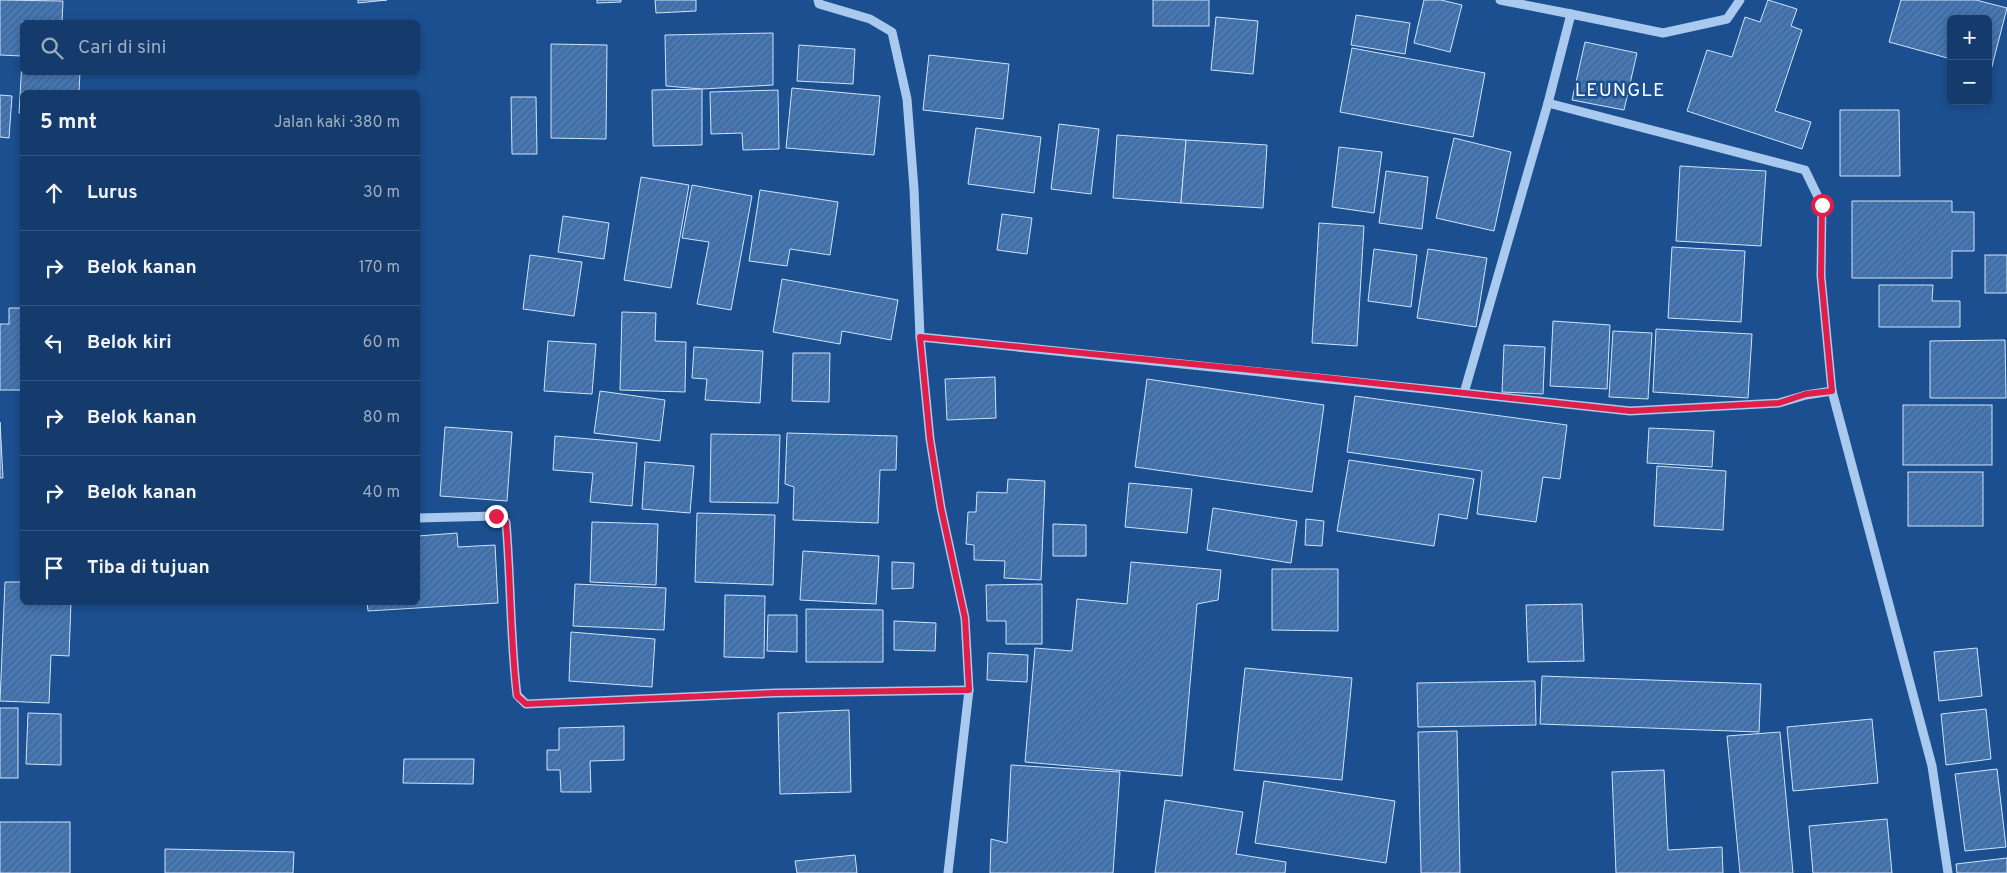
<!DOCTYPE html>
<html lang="id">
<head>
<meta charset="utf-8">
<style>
  body { margin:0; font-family:Overpass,sans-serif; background:#214673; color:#f1f3f6 }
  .controls { position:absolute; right:15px; top:15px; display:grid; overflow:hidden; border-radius:8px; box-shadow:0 2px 8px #0003 }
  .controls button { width:45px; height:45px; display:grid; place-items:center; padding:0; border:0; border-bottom:1px solid #33557e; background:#143b6b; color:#f1f3f6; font:25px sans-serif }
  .stop { position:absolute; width:15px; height:15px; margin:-11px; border:4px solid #e11d48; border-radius:50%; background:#fff }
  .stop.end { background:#e11d48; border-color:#fff; box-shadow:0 1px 5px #0008 }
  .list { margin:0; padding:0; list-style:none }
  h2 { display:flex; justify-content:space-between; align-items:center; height:65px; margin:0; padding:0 20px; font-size:21px }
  h2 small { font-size:16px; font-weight:400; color:#9dadc1 }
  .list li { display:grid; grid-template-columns:32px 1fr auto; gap:15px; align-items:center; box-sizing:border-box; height:75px; padding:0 20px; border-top:1px solid #33557e }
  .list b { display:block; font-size:19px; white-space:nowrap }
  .list em { font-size:16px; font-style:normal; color:#9dadc1 }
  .icon { flex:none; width:28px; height:28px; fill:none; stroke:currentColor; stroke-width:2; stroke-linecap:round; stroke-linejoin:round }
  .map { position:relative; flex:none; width:2007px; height:873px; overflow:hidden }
  .search { position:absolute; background:#143b6b; box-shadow:0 2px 8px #0003; left:20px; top:20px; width:400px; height:55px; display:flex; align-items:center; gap:12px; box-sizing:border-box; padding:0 18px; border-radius:8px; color:#9dadc1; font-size:19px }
  .panel { position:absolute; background:#143b6b; box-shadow:0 2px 8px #0003; left:20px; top:90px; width:400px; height:515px; border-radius:8px }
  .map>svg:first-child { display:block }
</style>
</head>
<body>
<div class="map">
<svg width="2007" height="873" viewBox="0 0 2007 873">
  <defs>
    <pattern id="building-hatch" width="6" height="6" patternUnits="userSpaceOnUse" patternTransform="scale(1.25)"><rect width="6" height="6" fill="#4478b7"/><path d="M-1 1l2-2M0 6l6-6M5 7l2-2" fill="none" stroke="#486282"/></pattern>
  </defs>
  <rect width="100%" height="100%" fill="#1b4f8f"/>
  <!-- building -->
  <g fill="url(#building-hatch)" stroke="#cfe3fa">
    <polygon points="0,0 63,1 62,22 22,22 22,56 0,55"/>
    <polygon points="358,0 387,0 358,3"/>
    <polygon points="597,0 621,0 621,2 597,3"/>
    <polygon points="655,0 696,0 696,11 656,13"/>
    <rect x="1153" y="0" width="56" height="26"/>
    <polygon points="1424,0 1441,0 1462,5 1450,52 1414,43"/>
    <polygon points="1768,0 1797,9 1791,26 1802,30 1775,111 1811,122 1802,149 1687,111 1707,50 1732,57 1745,17 1760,22"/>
    <polygon points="1901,0 1976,0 2007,8 1991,70 1988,69 1988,19 1951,19 1951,59 1889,42"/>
    <polygon points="1356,15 1410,23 1405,54 1351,45"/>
    <polygon points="1216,17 1258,21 1253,74 1211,70"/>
    <polygon points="773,33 773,85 702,89 666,86 665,35"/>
    <polygon points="1585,42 1637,53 1624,110 1572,100"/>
    <polygon points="551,44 607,45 606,139 551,138"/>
    <polygon points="799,45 855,49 853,84 797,81"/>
    <polygon points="1352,48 1485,73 1473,137 1340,112"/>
    <polygon points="929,55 1009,64 1003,119 923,110"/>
    <polygon points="22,61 22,72 80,72 79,92 22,92 22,113 19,113"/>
    <polygon points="792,88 880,96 874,155 786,148"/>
    <polygon points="702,89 702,145 653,146 652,90"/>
    <polygon points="778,90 779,149 743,150 742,133 711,134 710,92"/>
    <polygon points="0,95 12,96 9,138 0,137"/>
    <polygon points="511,97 536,97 537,154 512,154"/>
    <polygon points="1840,110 1899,110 1900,176 1840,176"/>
    <polygon points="1059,124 1099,129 1091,194 1051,189"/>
    <polygon points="976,128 1041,137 1034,193 968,184"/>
    <polygon points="1117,135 1186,140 1181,203 1113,198"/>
    <polygon points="1454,138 1511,152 1494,231 1436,218"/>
    <polygon points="1186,140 1267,145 1263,208 1181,203"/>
    <polygon points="1339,147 1382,152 1374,213 1332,207"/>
    <polygon points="1680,166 1766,171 1761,246 1676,241"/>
    <polygon points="1386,171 1428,177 1422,229 1379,223"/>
    <polygon points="641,177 689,185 671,288 624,280"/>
    <polygon points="692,185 752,196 731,310 697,304 709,242 682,238"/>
    <polygon points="760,190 838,202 830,255 790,249 787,266 749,261"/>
    <polygon points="1852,201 1952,201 1952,212 1974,212 1974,251 1952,251 1952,278 1852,278"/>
    <polygon points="1002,214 1032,218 1027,254 997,250"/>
    <polygon points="563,216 609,223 604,259 558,252"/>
    <polygon points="1319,223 1364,226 1357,346 1312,343"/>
    <polygon points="1672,247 1745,251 1741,322 1668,318"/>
    <polygon points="1374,249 1417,255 1411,307 1368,301"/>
    <polygon points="1428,249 1487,258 1476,327 1417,318"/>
    <polygon points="530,255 582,262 574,316 523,309"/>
    <rect x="1985" y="255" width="22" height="38"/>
    <polygon points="782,279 898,300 891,340 842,331 840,344 773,332"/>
    <polygon points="1879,285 1933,285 1932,301 1960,301 1960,327 1879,327"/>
    <polygon points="9,308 22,308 22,390 0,390 0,324 9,324"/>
    <polygon points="622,312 656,313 655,341 686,342 685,392 620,390"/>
    <polygon points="1553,321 1610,325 1607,389 1550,386"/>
    <polygon points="1656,329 1752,334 1748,398 1653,392"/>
    <polygon points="1613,331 1652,333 1648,399 1609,397"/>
    <polygon points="2005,340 2006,398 1930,398 1930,341"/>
    <polygon points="548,341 596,344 592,394 544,391"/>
    <polygon points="1504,345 1545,347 1543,394 1502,392"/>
    <polygon points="694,347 763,351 760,403 705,400 707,379 692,378"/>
    <polygon points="793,353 830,353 829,402 792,401"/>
    <polygon points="995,377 996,418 947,420 945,379"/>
    <polygon points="1147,379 1324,405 1312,492 1135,467"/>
    <polygon points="600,391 665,400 660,441 594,433"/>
    <polygon points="1355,396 1567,425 1560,479 1543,477 1536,522 1477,514 1482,471 1347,452"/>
    <rect x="1903" y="405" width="89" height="60"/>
    <polygon points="0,422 3,478 0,478"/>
    <polygon points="445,427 512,432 507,501 440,496"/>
    <polygon points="1649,428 1714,431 1712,467 1647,463"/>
    <polygon points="787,433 897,436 896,470 880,470 878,523 793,520 794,487 785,484"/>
    <polygon points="711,434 780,435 778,503 710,502"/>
    <polygon points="555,436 637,443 632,506 590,502 593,473 553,470"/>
    <polygon points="1349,460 1474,479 1467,519 1439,514 1434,546 1337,531"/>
    <polygon points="645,462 694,466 690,513 642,509"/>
    <polygon points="1657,466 1726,471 1723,530 1654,526"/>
    <rect x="1908" y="472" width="75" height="54"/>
    <polygon points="1008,479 1045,481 1041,580 1004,578 1005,561 974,560 974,545 966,544 968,512 976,512 977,492 1007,493"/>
    <polygon points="1129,483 1192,489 1187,533 1125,527"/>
    <polygon points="1213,508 1297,521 1291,563 1207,550"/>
    <polygon points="697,513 775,515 773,585 695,582"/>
    <polygon points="1306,519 1324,521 1322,546 1305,545"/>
    <polygon points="592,522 658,524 656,585 590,582"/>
    <polygon points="1053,524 1086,525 1086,556 1053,556"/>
    <polygon points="457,533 458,547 495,545 498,603 368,611 367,602 418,602 418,536"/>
    <polygon points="803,551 879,556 876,604 800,600"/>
    <polygon points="892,562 914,563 913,588 892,589"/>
    <polygon points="1131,562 1221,570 1218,600 1197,604 1182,776 1025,762 1035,648 1072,651 1077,599 1127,604"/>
    <polygon points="1272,569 1338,569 1338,631 1272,630"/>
    <polygon points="5,582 22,582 22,602 71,602 69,656 51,655 49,703 0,701"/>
    <polygon points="575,584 666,588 664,630 573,626"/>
    <polygon points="1042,584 1042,644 1006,644 1006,621 987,621 986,585"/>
    <polygon points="725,595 765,596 764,658 724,657"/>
    <polygon points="1582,604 1584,661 1528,662 1526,605"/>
    <polygon points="806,609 883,610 883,662 806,662"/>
    <polygon points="768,615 797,615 797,652 767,651"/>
    <polygon points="894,621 936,623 935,651 894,650"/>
    <polygon points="571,632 655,639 652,687 569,681"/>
    <polygon points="1977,648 1982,696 1939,701 1934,652"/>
    <polygon points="988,653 1028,655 1027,682 987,680"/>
    <polygon points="1245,668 1352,678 1342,780 1234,770"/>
    <polygon points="1542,676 1761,684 1759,732 1540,724"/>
    <polygon points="1535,681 1536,725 1418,727 1417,683"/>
    <rect x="0" y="708" width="18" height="70"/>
    <polygon points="1986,709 1991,759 1946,765 1941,714"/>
    <polygon points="849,710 851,792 780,794 778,713"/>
    <polygon points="28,713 61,714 61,765 26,764"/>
    <polygon points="1872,719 1878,783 1793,791 1787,727"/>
    <polygon points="624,726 624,760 590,761 591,792 561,792 560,770 547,770 547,750 559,750 559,728"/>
    <polygon points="1457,731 1460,873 1421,873 1418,732"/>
    <polygon points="1780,732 1793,873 1740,873 1727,736"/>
    <polygon points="404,759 474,759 473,784 403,783"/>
    <polygon points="1011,765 1120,772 1113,873 990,873 991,839 1007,843"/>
    <polygon points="1997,769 2006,847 1965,851 1955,774"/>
    <polygon points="1664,770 1668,850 1722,847 1723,873 1616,873 1612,772"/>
    <polygon points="1264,781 1395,801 1386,863 1255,843"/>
    <polygon points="1165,800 1243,812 1236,854 1286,862 1285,873 1155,873"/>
    <polygon points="1887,819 1892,873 1813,873 1809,826"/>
    <rect x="0" y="822" width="70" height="51"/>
    <polygon points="165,849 294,852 293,873 165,873"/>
    <polygon points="855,855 857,873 797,873 795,861"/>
    <polygon points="2007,858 2007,873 1957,873 1956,864"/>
  </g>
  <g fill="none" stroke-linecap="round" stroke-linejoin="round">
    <!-- minor -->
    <g stroke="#a9c9ee" stroke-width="9">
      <polyline points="818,0 819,4 870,19 892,32 907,99 914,189 920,337 930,439 941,508 965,618 969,690 948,873"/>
      <polyline points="1500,0 1571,14"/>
      <polyline points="1548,103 1805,170 1822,205 1821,276 1832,391 1932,766 1948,873"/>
      <polyline points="920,337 1464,393 1548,103 1571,14 1663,33 1727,19 1740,0"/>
      <polyline points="1464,393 1630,411 1779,403 1806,395 1832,391"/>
      <path d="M418,518L496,516L506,522C511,580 510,638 517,695L526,704L776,693L969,690"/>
    </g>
  </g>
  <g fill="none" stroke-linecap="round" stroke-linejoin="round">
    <!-- route -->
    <path stroke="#e11d48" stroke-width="6" d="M496,516L506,522C511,580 510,638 517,696L526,704L776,693L969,690L965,618L941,508L930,439L920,337L1291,374L1630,411L1779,403L1806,394L1832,391L1821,276L1822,205"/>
  </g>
  <g text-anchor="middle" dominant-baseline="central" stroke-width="5" stroke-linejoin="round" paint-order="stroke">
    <!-- quarter labels -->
    <g font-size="19" letter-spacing="1" fill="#fff" stroke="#1b4f8f">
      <text x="1620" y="91">LEUNGLE</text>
    </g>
  </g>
</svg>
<div class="controls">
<button>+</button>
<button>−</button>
</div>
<div class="stop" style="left:1822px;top:205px"></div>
<div class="stop end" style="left:496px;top:516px"></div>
<div class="search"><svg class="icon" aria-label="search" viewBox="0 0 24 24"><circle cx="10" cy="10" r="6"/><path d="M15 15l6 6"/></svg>Cari di sini</div>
<section class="panel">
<h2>5 mnt<small>Jalan kaki · 380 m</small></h2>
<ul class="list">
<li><svg class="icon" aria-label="ahead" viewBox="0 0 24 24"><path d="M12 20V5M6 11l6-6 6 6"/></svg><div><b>Lurus</b></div><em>30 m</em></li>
<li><svg class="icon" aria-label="right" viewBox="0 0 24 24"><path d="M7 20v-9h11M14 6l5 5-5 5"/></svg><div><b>Belok kanan</b></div><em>170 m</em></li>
<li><svg class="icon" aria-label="left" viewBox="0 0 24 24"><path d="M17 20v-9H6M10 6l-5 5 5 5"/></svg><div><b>Belok kiri</b></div><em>60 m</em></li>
<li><svg class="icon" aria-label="right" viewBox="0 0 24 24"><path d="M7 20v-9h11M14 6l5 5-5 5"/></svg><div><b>Belok kanan</b></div><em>80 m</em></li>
<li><svg class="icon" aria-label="right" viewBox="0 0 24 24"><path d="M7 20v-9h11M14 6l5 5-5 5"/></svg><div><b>Belok kanan</b></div><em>40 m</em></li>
<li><svg class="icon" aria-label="arrive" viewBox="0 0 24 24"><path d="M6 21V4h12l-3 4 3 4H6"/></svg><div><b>Tiba di tujuan</b></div></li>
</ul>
</section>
</div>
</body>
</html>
